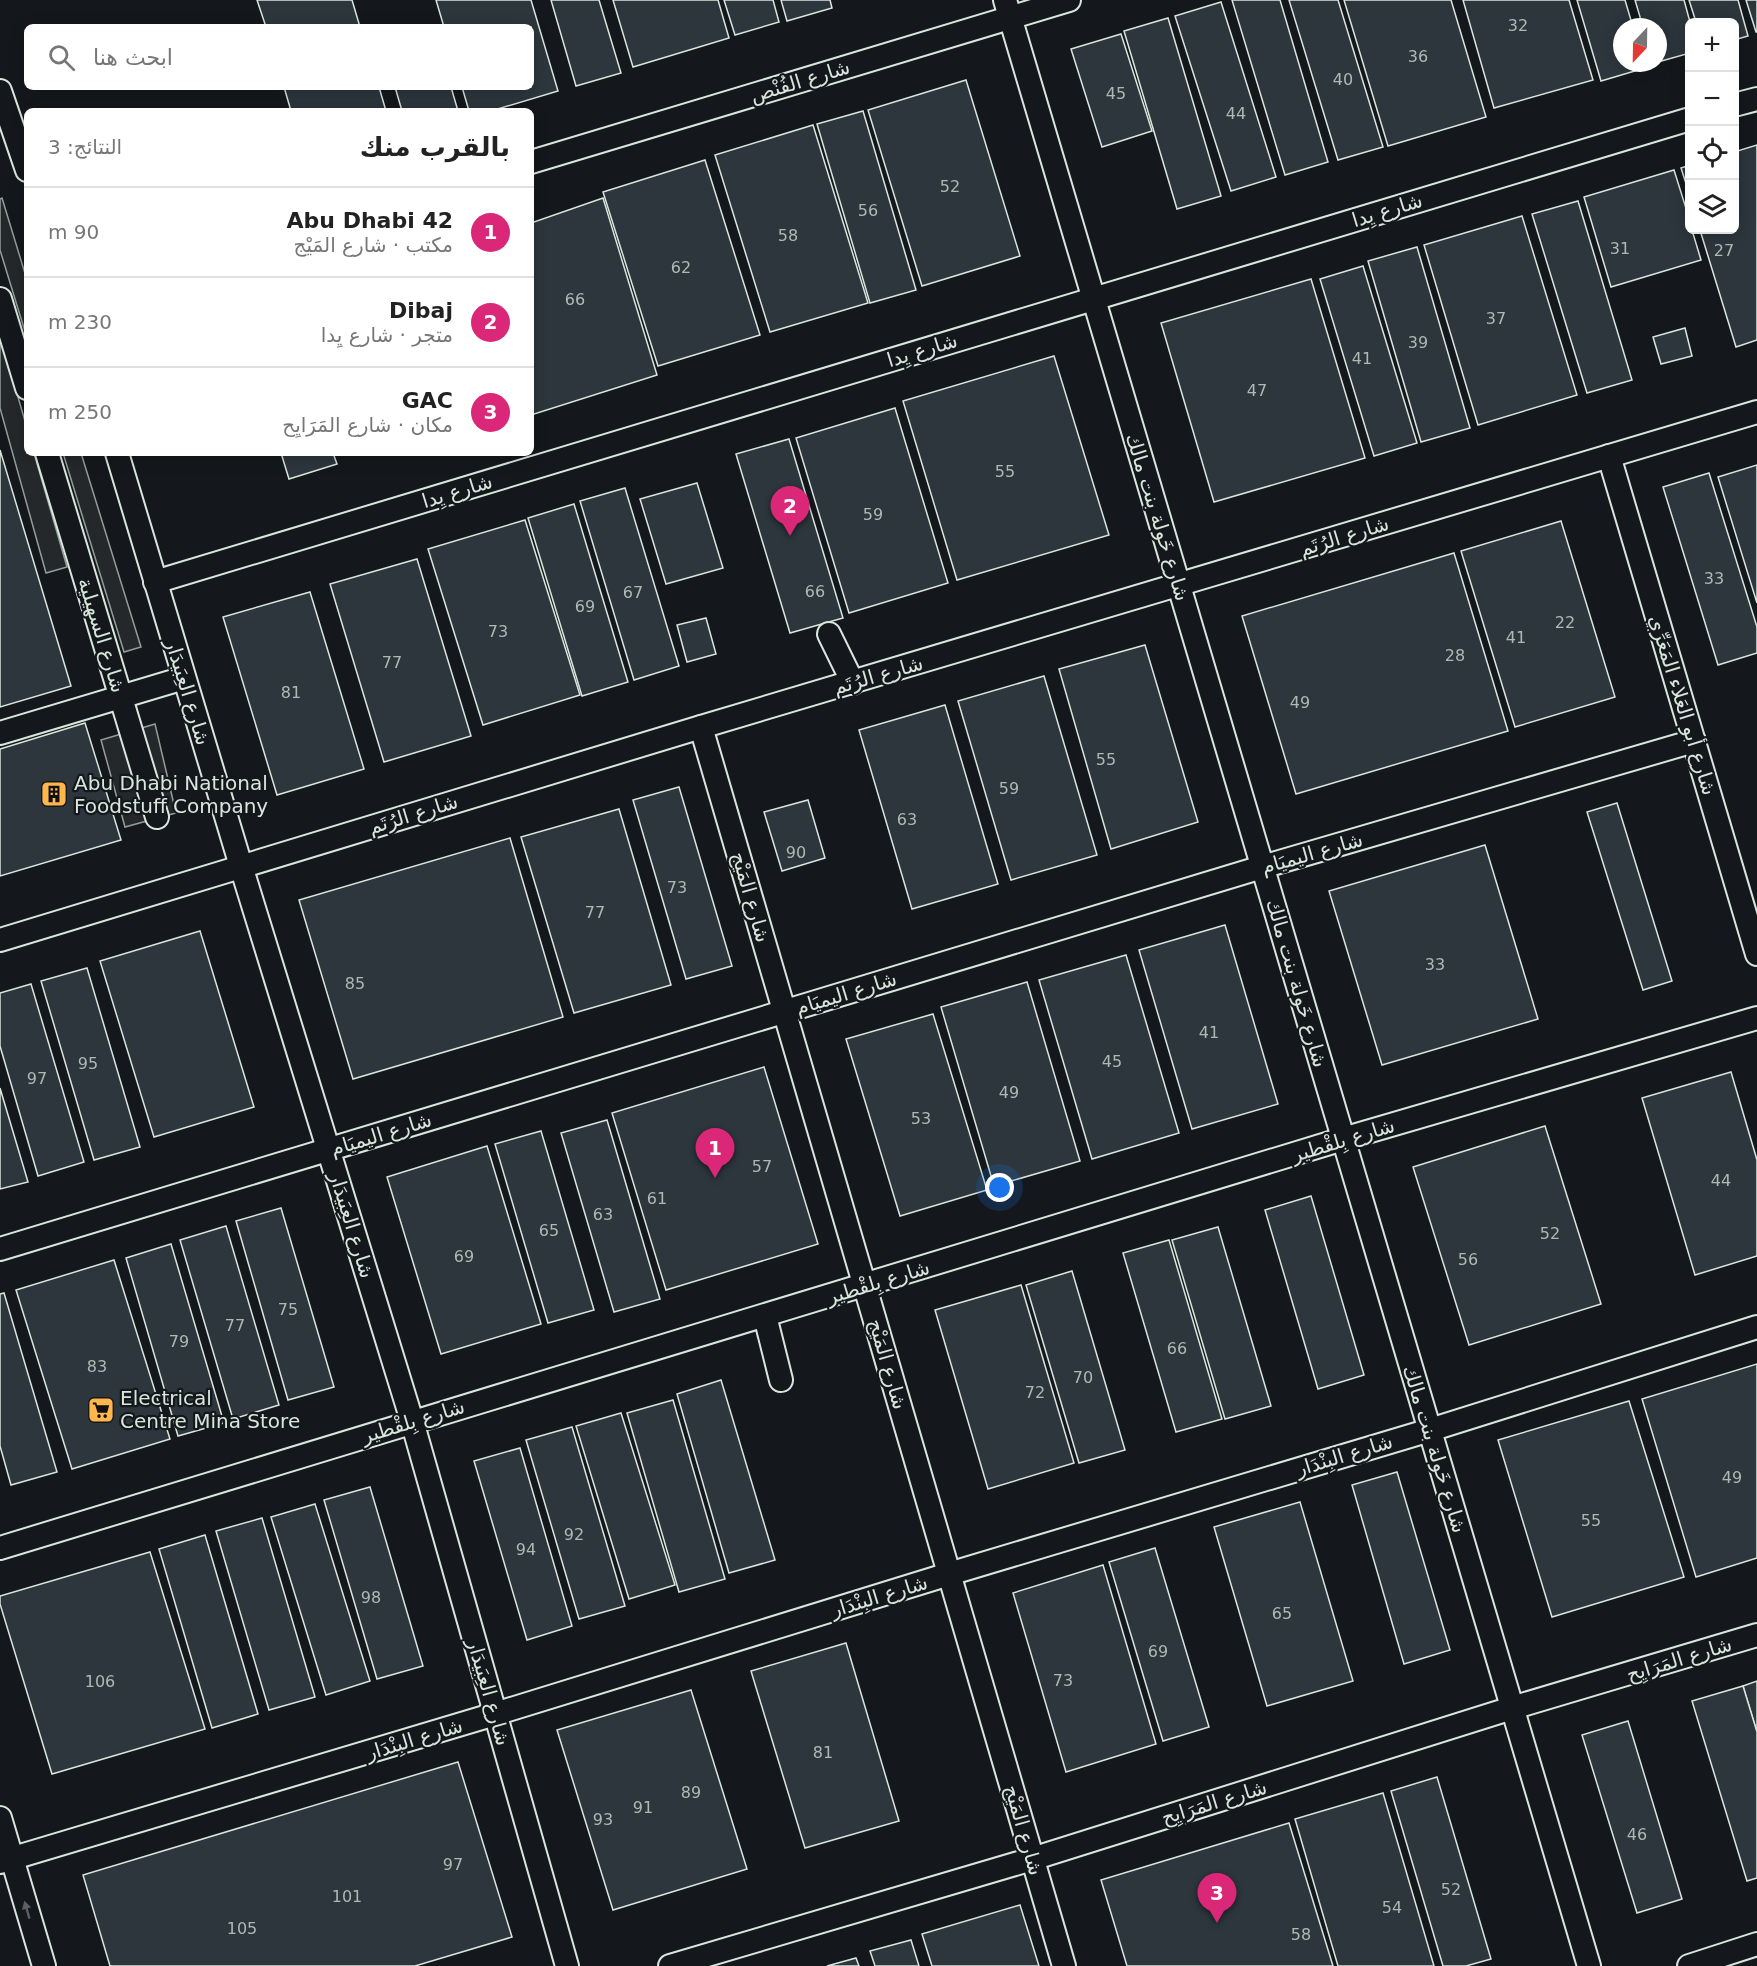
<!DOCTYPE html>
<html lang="ar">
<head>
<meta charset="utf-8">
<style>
  body { margin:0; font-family:"DejaVu Sans",Cairo,sans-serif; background:#f6f6f6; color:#222; direction:rtl }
  .controls { position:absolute; right:18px; top:18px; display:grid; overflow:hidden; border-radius:9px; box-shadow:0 3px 15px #0003 }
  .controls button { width:54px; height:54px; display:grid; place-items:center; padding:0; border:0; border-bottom:2px solid #e0e0e0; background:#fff; color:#222; font:30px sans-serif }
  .compass { position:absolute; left:1613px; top:18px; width:54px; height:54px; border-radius:50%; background:#fff; box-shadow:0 3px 15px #0003; rotate:202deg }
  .you { position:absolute; left:1000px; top:1188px; width:21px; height:21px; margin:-15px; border:4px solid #fff; border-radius:50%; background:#1a73e8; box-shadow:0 0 0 9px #1a73e833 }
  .badge { display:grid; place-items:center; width:39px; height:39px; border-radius:50%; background:#db2777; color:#fff; font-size:20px; font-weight:700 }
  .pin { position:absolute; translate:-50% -50px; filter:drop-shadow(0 2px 3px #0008) }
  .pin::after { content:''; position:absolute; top:32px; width:21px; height:18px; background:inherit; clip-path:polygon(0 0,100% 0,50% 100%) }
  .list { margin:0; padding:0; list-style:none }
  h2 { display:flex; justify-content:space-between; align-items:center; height:78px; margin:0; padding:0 24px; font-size:26px }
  h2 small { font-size:20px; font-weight:400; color:#767676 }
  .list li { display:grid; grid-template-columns:39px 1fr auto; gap:18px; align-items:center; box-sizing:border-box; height:90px; padding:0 24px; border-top:2px solid #e0e0e0 }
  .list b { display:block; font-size:22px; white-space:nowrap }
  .list p { margin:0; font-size:20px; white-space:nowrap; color:#767676 }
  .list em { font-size:20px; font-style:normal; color:#767676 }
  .icon { flex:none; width:33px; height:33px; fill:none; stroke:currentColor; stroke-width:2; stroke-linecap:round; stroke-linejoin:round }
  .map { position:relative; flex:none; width:1757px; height:1966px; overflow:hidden; direction:ltr }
  .search { position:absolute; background:#fff; box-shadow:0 3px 15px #0003; left:24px; top:24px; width:510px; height:66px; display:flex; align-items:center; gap:15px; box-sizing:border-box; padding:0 21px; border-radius:9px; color:#767676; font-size:22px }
  .panel { position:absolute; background:#fff; box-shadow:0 3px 15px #0003; left:24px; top:108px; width:510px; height:348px; border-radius:9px; direction:rtl }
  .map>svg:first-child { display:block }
</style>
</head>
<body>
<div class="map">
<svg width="1757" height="1966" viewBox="0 0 1757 1966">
  <rect width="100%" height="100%" fill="#14181c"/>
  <!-- parking -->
  <g fill="#24282b" stroke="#939e99" stroke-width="1.5">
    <polygon points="2,198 27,280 27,338 0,250 0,199"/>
    <polygon points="0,335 27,428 27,453 34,453 67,567 46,573 0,408"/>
    <polygon points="63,453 81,453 141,647 124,652"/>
    <polygon points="155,724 176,813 125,827 101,740"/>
  </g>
  <!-- building -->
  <g fill="#2c363c" stroke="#d8e6dc" stroke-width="1.5">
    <polygon points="257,0 352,0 360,27 266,27"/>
    <polygon points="436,0 531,0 558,91 491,111 469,111 462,87 531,87 531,27 444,27"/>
    <polygon points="551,0 599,0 621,73 576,86"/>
    <polygon points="613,0 718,0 729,38 633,67"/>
    <polygon points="724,0 773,0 779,22 735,35"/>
    <polygon points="781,0 830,0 832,8 787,21"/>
    <polygon points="1232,0 1280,0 1328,162 1285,175"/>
    <polygon points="1289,0 1338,0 1383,147 1338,160"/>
    <polygon points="1344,0 1451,0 1486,117 1388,146"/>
    <polygon points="1463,0 1569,0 1593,80 1494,108"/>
    <polygon points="1577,0 1625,0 1633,27 1622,27 1622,63 1644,63 1645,68 1601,81"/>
    <polygon points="1635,0 1684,0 1690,22 1690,53 1658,62 1658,27 1643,27"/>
    <polygon points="1689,0 1738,0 1748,36 1734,40 1734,22 1696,22"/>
    <polygon points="1746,0 1757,0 1757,32 1756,32"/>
    <polygon points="1221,2 1276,177 1231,191 1175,16"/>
    <polygon points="1168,18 1221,196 1177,209 1124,31"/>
    <polygon points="1121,34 1152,131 1102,147 1071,49"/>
    <polygon points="966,80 1020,256 922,286 868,110"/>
    <polygon points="284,87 379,87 386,111 291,111"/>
    <polygon points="395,87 451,87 458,111 402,111"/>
    <polygon points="863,111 916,290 870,303 817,124"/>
    <polygon points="813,125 868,303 770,332 715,155"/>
    <polygon points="1757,145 1757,340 1736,347 1700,230 1734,230 1734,152"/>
    <polygon points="705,160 760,335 658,366 603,192"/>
    <polygon points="1690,165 1690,196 1681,168"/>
    <polygon points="1674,170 1690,221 1690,230 1692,230 1701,260 1611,287 1584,197"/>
    <polygon points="603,198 657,375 531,415 531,223"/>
    <polygon points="1578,201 1632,380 1587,393 1532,214"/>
    <polygon points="1522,216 1577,395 1478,425 1424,245"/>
    <polygon points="1417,247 1470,428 1421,442 1368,261"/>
    <polygon points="1363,266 1417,443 1374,456 1320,279"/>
    <polygon points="1311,279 1365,458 1214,502 1161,323"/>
    <polygon points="1685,328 1692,356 1661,364 1653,337"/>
    <polygon points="1054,356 1109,535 957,580 903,401"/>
    <polygon points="895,408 948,583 849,613 796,438"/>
    <polygon points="789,439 843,618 790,633 736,454"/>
    <polygon points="0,450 71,686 0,707"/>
    <polygon points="281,453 333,453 337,464 289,479"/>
    <polygon points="1757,465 1757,603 1718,477"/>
    <polygon points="1709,473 1757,627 1757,653 1718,665 1663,487"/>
    <polygon points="697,483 723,568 666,584 640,499"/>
    <polygon points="625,488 679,666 634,680 580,501"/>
    <polygon points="574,504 628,682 582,696 528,518"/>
    <polygon points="525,520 580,695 483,725 428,549"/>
    <polygon points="1561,521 1615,697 1515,727 1461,551"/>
    <polygon points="1454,553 1508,731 1296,794 1242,616"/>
    <polygon points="417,559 471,736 384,762 330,584"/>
    <polygon points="310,592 364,769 277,795 223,617"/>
    <polygon points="706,618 716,654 687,662 677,625"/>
    <polygon points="1145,645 1198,822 1111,849 1059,669"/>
    <polygon points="1044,676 1097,855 1011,880 958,701"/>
    <polygon points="945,705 998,884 912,909 859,730"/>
    <polygon points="85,723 121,840 0,876 0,749"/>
    <polygon points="679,787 732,966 686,979 633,800"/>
    <polygon points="808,800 825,858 782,871 764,812"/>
    <polygon points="1617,803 1672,981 1643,990 1587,812"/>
    <polygon points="619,809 671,985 574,1013 521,837"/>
    <polygon points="510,838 563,1017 353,1079 299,900"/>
    <polygon points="1485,845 1538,1019 1382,1065 1329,891"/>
    <polygon points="1225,925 1278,1104 1192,1129 1139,950"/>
    <polygon points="200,931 254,1107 154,1137 100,961"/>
    <polygon points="1126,955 1179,1133 1092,1159 1039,980"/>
    <polygon points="87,968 140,1147 94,1160 41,981"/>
    <polygon points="1027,982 1080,1161 994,1186 941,1007"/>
    <polygon points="31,984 84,1162 38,1176 0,1046 0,993"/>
    <polygon points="933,1014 987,1190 900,1216 846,1039"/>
    <polygon points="764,1067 818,1244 666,1290 612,1113"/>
    <polygon points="1731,1072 1757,1160 1757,1256 1695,1275 1642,1098"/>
    <polygon points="0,1088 28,1182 0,1189"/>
    <polygon points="607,1120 660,1299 614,1312 561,1133"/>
    <polygon points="1545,1126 1601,1304 1469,1345 1413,1167"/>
    <polygon points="541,1131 594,1310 548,1323 495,1144"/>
    <polygon points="487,1146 541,1324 441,1354 387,1177"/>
    <polygon points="1311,1196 1364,1375 1318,1389 1265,1210"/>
    <polygon points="281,1208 334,1387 288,1400 236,1221"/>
    <polygon points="226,1226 279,1405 233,1419 180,1240"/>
    <polygon points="1218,1227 1271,1406 1225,1419 1172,1240"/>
    <polygon points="1169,1240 1222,1419 1176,1432 1123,1253"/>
    <polygon points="171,1244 224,1423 178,1436 126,1258"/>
    <polygon points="114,1260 170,1439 72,1469 16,1290"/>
    <polygon points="1072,1271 1125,1450 1079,1463 1026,1285"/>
    <polygon points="1021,1285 1074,1463 988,1489 935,1310"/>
    <polygon points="4,1293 57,1472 11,1485 0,1446 0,1294"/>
    <polygon points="1757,1364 1757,1558 1696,1577 1642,1399"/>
    <polygon points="721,1380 775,1560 729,1573 677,1394"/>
    <polygon points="673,1400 725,1579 679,1592 627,1413"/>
    <polygon points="1629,1401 1684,1577 1552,1617 1498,1440"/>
    <polygon points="621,1413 675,1585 629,1599 576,1426"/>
    <polygon points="572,1427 625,1606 579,1619 526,1440"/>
    <polygon points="520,1448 572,1626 527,1640 474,1461"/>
    <polygon points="1397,1472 1450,1650 1404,1664 1352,1485"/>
    <polygon points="370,1487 423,1666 377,1679 324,1500"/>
    <polygon points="1300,1502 1353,1681 1267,1706 1214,1527"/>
    <polygon points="315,1504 370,1681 326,1695 271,1517"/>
    <polygon points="262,1518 315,1697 269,1710 216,1531"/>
    <polygon points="205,1535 258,1714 212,1728 159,1549"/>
    <polygon points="1155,1548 1209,1727 1163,1741 1109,1562"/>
    <polygon points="150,1552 205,1729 52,1774 0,1604 0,1596"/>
    <polygon points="1103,1565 1156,1744 1066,1772 1013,1593"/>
    <polygon points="846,1643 899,1821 805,1848 751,1671"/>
    <polygon points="1757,1681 1757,1732 1743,1686"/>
    <polygon points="1743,1686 1757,1732 1757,1878 1747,1881 1692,1701"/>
    <polygon points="691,1690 747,1869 613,1910 557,1730"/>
    <polygon points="1628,1721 1682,1899 1637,1913 1582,1735"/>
    <polygon points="458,1762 512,1937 415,1966 110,1966 83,1875"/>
    <polygon points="1437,1777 1491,1959 1466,1966 1443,1966 1391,1791"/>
    <polygon points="1383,1793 1434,1966 1338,1966 1295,1819"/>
    <polygon points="1289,1823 1333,1966 1127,1966 1101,1880"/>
    <polygon points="1020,1905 1039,1966 932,1966 922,1934"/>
    <polygon points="911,1940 919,1966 875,1966 870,1951"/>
    <polygon points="856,1958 859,1966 827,1966"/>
  </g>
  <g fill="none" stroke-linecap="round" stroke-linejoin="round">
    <defs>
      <g id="minor">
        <polyline points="1005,0 1589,1966"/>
        <polyline points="0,91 27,170"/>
        <polyline points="1734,105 1757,99"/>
        <polyline points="531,162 1069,0"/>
        <polyline points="0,299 27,388"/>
        <polyline points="47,453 157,817"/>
        <polyline points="117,453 241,866 412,1421 567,1966"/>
        <polyline points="1609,456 1757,954"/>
        <polyline points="155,582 1690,119"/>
        <polyline points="829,634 853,683"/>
        <polyline points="701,727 1064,1966"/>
        <polyline points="0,733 184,678"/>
        <polyline points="0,940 701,727 1757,412"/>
        <polyline points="0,1249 1262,867 1694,741"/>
        <polyline points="765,1316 781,1380"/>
        <polyline points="0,1548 1343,1139 1757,1018"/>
        <polyline points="0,1818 44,1966"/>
        <polyline points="0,1862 495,1714 949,1574 1430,1430 1757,1327"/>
        <polyline points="670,1966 1032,1859 1512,1708 1757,1635"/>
        <polyline points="1689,1966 1757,1944"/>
      </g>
    </defs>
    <!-- minor casing -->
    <use href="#minor" stroke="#d8e6dc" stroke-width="26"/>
    <!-- minor -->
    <use href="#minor" stroke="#14181c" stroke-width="22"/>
  </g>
  <!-- one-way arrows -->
  <defs><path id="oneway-solid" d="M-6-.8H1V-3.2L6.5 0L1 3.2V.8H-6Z" transform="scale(1.5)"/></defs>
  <use fill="#59605f" href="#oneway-solid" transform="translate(27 1910) rotate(-106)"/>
  <!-- icons -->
  <defs>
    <symbol id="building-square" viewBox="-11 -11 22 22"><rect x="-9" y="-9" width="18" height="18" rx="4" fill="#ffb74d" stroke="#14181c"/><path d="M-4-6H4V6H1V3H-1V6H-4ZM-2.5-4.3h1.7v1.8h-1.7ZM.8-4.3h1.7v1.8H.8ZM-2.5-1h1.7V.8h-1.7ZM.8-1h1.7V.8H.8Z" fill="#111"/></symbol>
    <symbol id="supermarket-square" viewBox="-11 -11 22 22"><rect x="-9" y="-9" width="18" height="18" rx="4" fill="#ffb74d" stroke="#14181c"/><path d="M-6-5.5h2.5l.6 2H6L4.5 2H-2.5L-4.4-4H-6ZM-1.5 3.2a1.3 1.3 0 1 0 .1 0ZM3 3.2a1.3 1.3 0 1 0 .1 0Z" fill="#111"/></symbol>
  </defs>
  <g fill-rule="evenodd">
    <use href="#building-square" x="39" y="779" width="30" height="30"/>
    <use href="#supermarket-square" x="86" y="1395" width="30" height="30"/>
  </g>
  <g text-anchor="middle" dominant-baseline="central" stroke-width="4.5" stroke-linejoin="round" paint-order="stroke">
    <!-- number labels -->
    <g font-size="16" fill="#adbab4">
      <text x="1518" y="25">32</text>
      <text x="1418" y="56">36</text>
      <text x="1343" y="79">40</text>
      <text x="1116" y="93">45</text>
      <text x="1236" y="113">44</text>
      <text x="950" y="186">52</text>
      <text x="868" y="210">56</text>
      <text x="788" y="235">58</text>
      <text x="1620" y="248">31</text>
      <text x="1724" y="250">27</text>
      <text x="681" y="267">62</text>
      <text x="575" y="299">66</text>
      <text x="1496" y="318">37</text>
      <text x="1418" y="342">39</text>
      <text x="1362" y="358">41</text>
      <text x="1257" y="390">47</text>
      <text x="1005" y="471">55</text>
      <text x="873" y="514">59</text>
      <text x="1714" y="578">33</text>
      <text x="815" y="591">66</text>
      <text x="633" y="592">67</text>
      <text x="585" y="606">69</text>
      <text x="1565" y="622">22</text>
      <text x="498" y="631">73</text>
      <text x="1516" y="637">41</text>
      <text x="1455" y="655">28</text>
      <text x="392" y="662">77</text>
      <text x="291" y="692">81</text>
      <text x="1300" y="702">49</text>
      <text x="1106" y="759">55</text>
      <text x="1009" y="788">59</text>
      <text x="907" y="819">63</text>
      <text x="796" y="852">90</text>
      <text x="677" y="887">73</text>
      <text x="595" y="912">77</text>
      <text x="1435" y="964">33</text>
      <text x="355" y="983">85</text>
      <text x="1209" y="1032">41</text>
      <text x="1112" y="1061">45</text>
      <text x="88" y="1063">95</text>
      <text x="37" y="1078">97</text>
      <text x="1009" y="1092">49</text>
      <text x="921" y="1118">53</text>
      <text x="762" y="1166">57</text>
      <text x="1721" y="1180">44</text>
      <text x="657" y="1198">61</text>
      <text x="603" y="1214">63</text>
      <text x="549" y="1230">65</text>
      <text x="1550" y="1233">52</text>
      <text x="464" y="1256">69</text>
      <text x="1468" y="1259">56</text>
      <text x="288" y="1309">75</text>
      <text x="235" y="1325">77</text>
      <text x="179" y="1341">79</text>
      <text x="1177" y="1348">66</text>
      <text x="97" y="1366">83</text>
      <text x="1083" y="1377">70</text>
      <text x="1035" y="1392">72</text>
      <text x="1732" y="1477">49</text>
      <text x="1591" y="1520">55</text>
      <text x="574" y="1534">92</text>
      <text x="526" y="1549">94</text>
      <text x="371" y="1597">98</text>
      <text x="1282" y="1613">65</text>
      <text x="1158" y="1651">69</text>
      <text x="1063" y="1680">73</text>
      <text x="100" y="1681">106</text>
      <text x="823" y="1752">81</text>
      <text x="691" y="1792">89</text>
      <text x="643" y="1807">91</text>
      <text x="603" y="1819">93</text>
      <text x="1637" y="1834">46</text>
      <text x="453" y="1864">97</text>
      <text x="1451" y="1889">52</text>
      <text x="347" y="1896">101</text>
      <text x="1392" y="1907">54</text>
      <text x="242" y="1928">105</text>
      <text x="1301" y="1934">58</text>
    </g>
    <!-- street labels -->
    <g font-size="20" fill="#d8e6dc" stroke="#14181c">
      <text transform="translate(800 81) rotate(-17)">شارع الفُنْص</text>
      <text transform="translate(1387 210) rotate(-17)">شارع يِدا</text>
      <text transform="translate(922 350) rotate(-17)">شارع يِدا</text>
      <text transform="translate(457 491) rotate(-17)">شارع يِدا</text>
      <text transform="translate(1158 517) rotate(73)">شارع خَولة بنت مالك</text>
      <text transform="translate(1344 536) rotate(-17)">شارع الرُتَم</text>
      <text transform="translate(102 635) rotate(73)">شارع السهيلية</text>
      <text transform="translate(878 675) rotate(-16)">شارع الرُتَم</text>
      <text transform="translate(188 692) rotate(73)">شارع العِبَيدَار</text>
      <text transform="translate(1683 705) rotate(73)">شارع أبو العَلاء المَعَرِّي</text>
      <text transform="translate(413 814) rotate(-17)">شارع الرُتَم</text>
      <text transform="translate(1312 853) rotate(-16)">شارع اليميَام</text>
      <text transform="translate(751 897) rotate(74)">شارع المَيْج</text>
      <text transform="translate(1297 983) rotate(74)">شارع خَولة بنت مالك</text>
      <text transform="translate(846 993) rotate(-17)">شارع اليميَام</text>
      <text transform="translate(381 1134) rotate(-17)">شارع اليميَام</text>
      <text transform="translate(1343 1140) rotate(-17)">شارع بِلقْطير</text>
      <text transform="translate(352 1225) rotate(73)">شارع العِبَيدَار</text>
      <text transform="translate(878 1282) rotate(-17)">شارع بِلقْطير</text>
      <text transform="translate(888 1364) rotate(74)">شارع المَيْج</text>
      <text transform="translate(413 1421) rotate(-17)">شارع بِلقْطير</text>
      <text transform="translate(1435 1449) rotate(73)">شارع خَولة بنت مالك</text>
      <text transform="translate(1344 1455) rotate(-17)">شارع البِنْدَار</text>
      <text transform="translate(879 1596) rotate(-17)">شارع البِنْدَار</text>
      <text transform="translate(1679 1659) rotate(-17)">شارع المَرَايِح</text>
      <text transform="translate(489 1692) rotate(74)">شارع العِبَيدَار</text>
      <text transform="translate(414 1739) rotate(-17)">شارع البِنْدَار</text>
      <text transform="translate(1214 1802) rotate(-17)">شارع المَرَايِح</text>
      <text transform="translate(1024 1830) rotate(74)">شارع المَيْج</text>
    </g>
    <!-- poi labels -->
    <g font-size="20" fill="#d8e6dc" stroke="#14181c" text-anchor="start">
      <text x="74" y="783">Abu Dhabi National<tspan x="74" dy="23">Foodstuff Company</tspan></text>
      <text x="120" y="1398">Electrical<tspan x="120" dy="23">Centre Mina Store</tspan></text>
    </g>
  </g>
</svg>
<div class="controls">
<button>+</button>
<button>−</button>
<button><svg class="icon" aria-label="locate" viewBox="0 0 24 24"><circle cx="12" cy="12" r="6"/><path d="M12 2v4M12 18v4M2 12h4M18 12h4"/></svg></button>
<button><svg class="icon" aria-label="layers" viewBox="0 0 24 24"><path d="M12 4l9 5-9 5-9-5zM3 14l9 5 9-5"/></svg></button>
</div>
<svg class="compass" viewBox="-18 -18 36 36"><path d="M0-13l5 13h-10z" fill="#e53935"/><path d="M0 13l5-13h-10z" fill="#767676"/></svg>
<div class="you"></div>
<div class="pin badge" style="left:715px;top:1178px">1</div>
<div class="pin badge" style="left:790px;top:536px">2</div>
<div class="pin badge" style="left:1217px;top:1923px">3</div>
<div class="search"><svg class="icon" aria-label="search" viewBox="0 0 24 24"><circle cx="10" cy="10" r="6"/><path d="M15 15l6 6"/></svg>ابحث هنا</div>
<section class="panel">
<h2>بالقرب منك<small>النتائج: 3</small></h2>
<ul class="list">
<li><span class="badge">1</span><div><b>42 Abu Dhabi</b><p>مكتب · شارع المَيْج</p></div><em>90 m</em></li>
<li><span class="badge">2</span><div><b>Dibaj</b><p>متجر · شارع يِدا</p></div><em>230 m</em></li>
<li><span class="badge">3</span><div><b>GAC</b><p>مكان · شارع المَرَايِح</p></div><em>250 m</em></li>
</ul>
</section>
</div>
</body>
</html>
